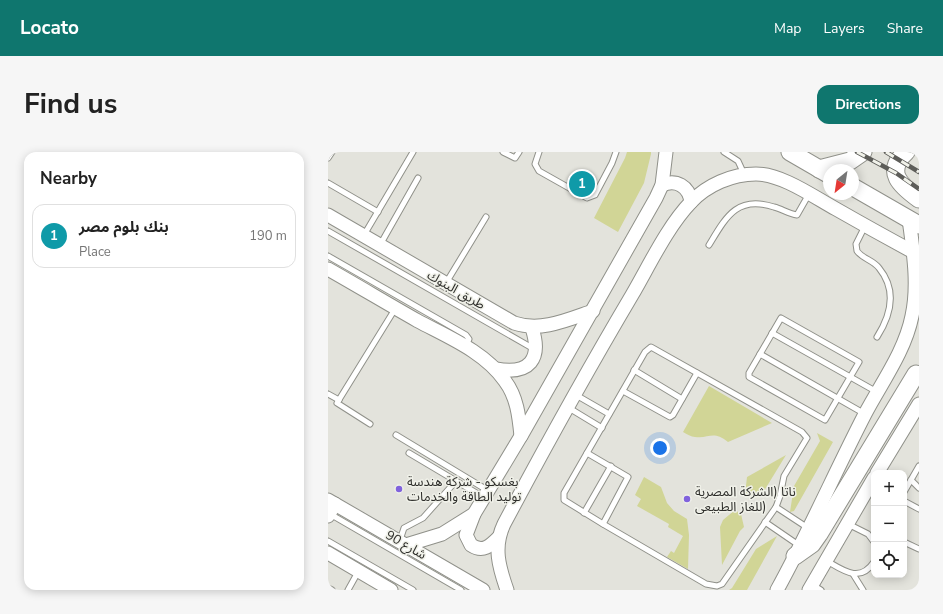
<!DOCTYPE html>
<html lang="en">
<head>
<meta charset="utf-8">
<style>
  body { margin:0; font-family:"Nunito Sans","Noto Sans Arabic",sans-serif; background:#f6f6f6; color:#222 }
  .controls { position:absolute; right:12px; bottom:12px; display:grid; overflow:hidden; border-radius:8px; box-shadow:0 2px 10px #0003 }
  .controls button { width:36px; height:36px; display:grid; place-items:center; padding:0; border:0; border-bottom:1px solid #e0e0e0; background:#fff; color:#222; font:20px sans-serif }
  .compass { position:absolute; left:495px; top:12px; width:36px; height:36px; border-radius:50%; background:#fff; box-shadow:0 2px 10px #0003; rotate:210deg }
  .you { position:absolute; left:332px; top:296px; width:14px; height:14px; margin:-10px; border:3px solid #fff; border-radius:50%; background:#1a73e8; box-shadow:0 0 0 6px #1a73e833 }
  .badge { display:grid; place-items:center; width:26px; height:26px; border-radius:50%; background:#0f766e; color:#fff; font-size:13px; font-weight:700 }
  .pin { position:absolute; translate:-50% -50%; border:2px solid #fff; box-shadow:0 1px 4px #0006 }
  .list { margin:0; padding:0; list-style:none }
  h2 { display:flex; justify-content:space-between; align-items:center; height:52px; margin:0; padding:0 16px; font-size:17px }
  h2 small { font-size:13px; font-weight:400; color:#767676 }
  .list li { display:grid; grid-template-columns:26px 1fr auto; gap:12px; align-items:center; box-sizing:border-box; height:64px; margin:0 8px 8px; padding:0 8px; border:1px solid #e0e0e0; border-radius:12px }
  .list b { display:block; font-size:15px; white-space:nowrap }
  .list p { margin:0; font-size:13px; white-space:nowrap; color:#767676 }
  .list em { font-size:13px; font-style:normal; color:#767676 }
  .icon { flex:none; width:22px; height:22px; fill:none; stroke:currentColor; stroke-width:2; stroke-linecap:round; stroke-linejoin:round }
  .map { position:relative; flex:none; width:591px; height:438px; overflow:hidden; border-radius:12px }
  header { display:flex; align-items:center; gap:24px; box-sizing:border-box; height:56px; padding:0 20px; background:#0f766e; color:#fff }
  header strong { font-size:19px }
  nav { display:flex; gap:22px; margin-inline-start:auto; font-size:14px }
  .intro { display:flex; align-items:center; justify-content:space-between; box-sizing:border-box; height:96px; padding:0 24px }
  h1 { margin:0; font-size:28px }
  .button { padding:10px 18px; border-radius:12px; background:#0f766e; color:#fff; font-size:14px; font-weight:700 }
  main { display:flex; gap:24px; padding:0 24px }
  aside { flex:1; background:#fff; border-radius:12px; box-shadow:0 2px 10px #0003 }
  .map>svg:first-child { display:block }
</style>
</head>
<body>
<header>
<strong>Locato</strong>
<nav><a>Map</a><a>Layers</a><a>Share</a></nav>
</header>
<div class="intro"><h1>Find us</h1><a class="button">Directions</a></div>
<main>
<aside>
<h2>Nearby<small></small></h2>
<ul class="list">
<li><span class="badge" style="background:#0f9aa8">1</span><div><b>بنك بلوم مصر</b><p>Place</p></div><em>190 m</em></li>
</ul>
</aside>
<div class="map">
<svg width="591" height="438" viewBox="0 0 591 438">
  <rect width="100%" height="100%" fill="#e3e3dc"/>
  <!-- green -->
  <g fill="#d1d596">
    <polygon points="299,0 323,0 323,2 316,31 290,80 266,66 297,6"/>
    <path d="M381,234L444,271L400,290C385,278 381,287 367,285C363,285 359,282 355,280Z"/>
    <polygon points="489,281 505,290 466,359 462,360 466,334 492,289"/>
    <polygon points="458,303 436,339 436,344 424,346 417,342 419,325"/>
    <polygon points="316,325 333,335 339,351 346,359 359,367 361,383 360,417 339,405 343,399 346,401 355,384 340,375 341,372 309,354 313,347 307,343"/>
    <polygon points="407,358 413,362 416,375 412,379 394,413 392,375 395,368"/>
    <polygon points="449,384 419,438 401,438 404,436 428,397"/>
  </g>
  <g fill="none" stroke-linecap="round" stroke-linejoin="round">
    <defs>
      <g id="service">
        <polyline points="175,0 187,6 191,0"/>
        <polyline points="211,0 207,12 211,19 259,46 267,43 284,11 288,0"/>
        <polyline points="396,0 410,9 416,22"/>
        <polyline points="0,6 4,0"/>
        <polyline points="0,31 50,60"/>
        <path d="M537,74L528,92L529,99C535,107 545,108 551,116C569,138 563,163 549,185"/>
        <polyline points="0,79 206,197"/>
        <polyline points="36,83 85,0"/>
        <polyline points="52,93 90,26"/>
        <path d="M381,93C398,65 409,43 446,55C454,57 461,62 469,63L481,42"/>
        <polyline points="0,104 138,183 141,187 138,194"/>
        <polyline points="118,131 158,65"/>
        <polygon points="453,166 531,210 497,268 421,225 421,221"/>
        <polyline points="444,181 549,240"/>
        <polygon points="323,195 474,280 479,286 456,324 452,344 448,355 394,432 389,434 378,432 275,372 236,348 236,341 317,200"/>
        <polyline points="432,202 537,262"/>
        <polyline points="306,218 354,247"/>
        <polyline points="295,239 342,265 345,263 369,221"/>
        <polyline points="0,242 11,248"/>
        <polyline points="248,243 281,262"/>
        <polyline points="241,256 274,276"/>
        <polyline points="42,272 9,251 67,157"/>
        <polyline points="68,283 159,338"/>
        <polyline points="81,301 155,345"/>
        <polyline points="259,301 300,325 275,372"/>
        <polyline points="583,328 591,336"/>
        <polyline points="576,340 591,314"/>
        <polyline points="576,349 591,357"/>
        <polyline points="448,355 480,376"/>
        <polyline points="256,361 283,314"/>
        <polyline points="2,362 133,438"/>
        <polyline points="437,370 472,394"/>
        <polyline points="520,372 540,382 546,390"/>
        <polyline points="72,388 76,376 95,366 128,329"/>
        <polyline points="0,389 85,438"/>
        <polyline points="576,390 591,397"/>
        <path d="M499,409C516,419 532,431 546,410"/>
        <polyline points="525,422 535,438"/>
        <polyline points="485,433 493,438"/>
        <polyline points="0,436 4,438"/>
        <polyline points="20,438 30,420"/>
      </g>
      <g id="tertiary">
        <path d="M334,33C348,27 361,34 363,50"/>
        <path d="M0,63L186,171C213,180 239,168 265,159"/>
        <path d="M0,117C30,134 60,152 90,169C120,185 157,200 177,229C189,245 191,264 193,284"/>
        <path d="M168,217C202,223 214,207 204,176"/>
        <polyline points="549,321 591,252"/>
        <polyline points="0,348 155,438"/>
        <path d="M146,362L138,383L143,393C155,401 162,394 171,385"/>
        <polyline points="0,364 7,352"/>
        <polyline points="78,393 114,382 146,362 193,284 328,46 334,33 338,0"/>
        <polyline points="0,401 63,438"/>
        <path d="M179,438C171,415 165,395 176,372C217,295 259,219 304,143C321,114 339,75 363,50C379,33 404,22 428,22C454,22 486,45 508,57C536,73 563,88 591,103"/>
        <path d="M449,438C481,380 507,320 537,262C554,230 577,199 584,164C591,132 585,98 581,67"/>
        <polyline points="481,438 546,326"/>
      </g>
      <g id="trunk">
        <polyline points="462,0 500,22"/>
        <path d="M578,0C556,20 573,34 591,47"/>
        <polyline points="491,17 522,9 535,0"/>
        <polyline points="525,35 591,73"/>
        <polyline points="467,404 484,392 491,382 588,222"/>
      </g>
    </defs>
    <!-- service casing -->
    <use href="#service" stroke="#90918a" stroke-width="7"/>
    <!-- tertiary casing -->
    <use href="#tertiary" stroke="#90918a" stroke-width="15"/>
    <!-- trunk casing -->
    <use href="#trunk" stroke="#90918a" stroke-width="19"/>
    <!-- service -->
    <use href="#service" stroke="#fff" stroke-width="5"/>
    <!-- tertiary -->
    <use href="#tertiary" stroke="#fff" stroke-width="13"/>
    <!-- trunk -->
    <use href="#trunk" stroke="#fff" stroke-width="17"/>
    <defs>
      <g id="rail">
        <polyline points="529,0 568,21 591,37"/>
        <polyline points="558,0 591,20"/>
      </g>
    </defs>
    <!-- rail casing -->
    <use href="#rail" stroke="#5d5d59" stroke-width="4.5"/>
    <!-- rail -->
    <use href="#rail" stroke="#f0f1e9" stroke-width="3" stroke-dasharray="9" stroke-linecap="butt"/>
  </g>
  <!-- markers -->
  <g fill="#8062dd" stroke="#f0f1e9" stroke-width="1.5">
    <circle cx="71" cy="337" r="4"/>
    <circle cx="359" cy="347" r="4"/>
  </g>
  <g text-anchor="middle" dominant-baseline="central" stroke-width="3" stroke-linejoin="round" paint-order="stroke">
    <!-- street labels -->
    <g font-size="13" fill="#2e2e2b" stroke="#f0f1e9">
      <text transform="translate(128 138) rotate(30)">طريق البنوك</text>
      <text transform="translate(78 393) rotate(30)">شارع 90</text>
    </g>
    <!-- poi labels -->
    <g font-size="13" fill="#2e2e2b" stroke="#f0f1e9" text-anchor="start">
      <text x="79" y="330">بغسكو - شركة هندسة<tspan x="79" dy="15">توليد الطاقة والخدمات</tspan></text>
      <text x="367" y="340">ناتا (الشركة المصرية<tspan x="367" dy="15">للغاز الطبيعى)</tspan></text>
    </g>
  </g>
</svg>
<div class="controls">
<button>+</button>
<button>−</button>
<button><svg class="icon" aria-label="locate" viewBox="0 0 24 24"><circle cx="12" cy="12" r="6"/><path d="M12 2v4M12 18v4M2 12h4M18 12h4"/></svg></button>
</div>
<svg class="compass" viewBox="-18 -18 36 36"><path d="M0-13l5 13h-10z" fill="#e53935"/><path d="M0 13l5-13h-10z" fill="#767676"/></svg>
<div class="you"></div>
<div class="pin badge" style="left:254px;top:32px;background:#0f9aa8">1</div>
</div>
</main>
</body>
</html>
